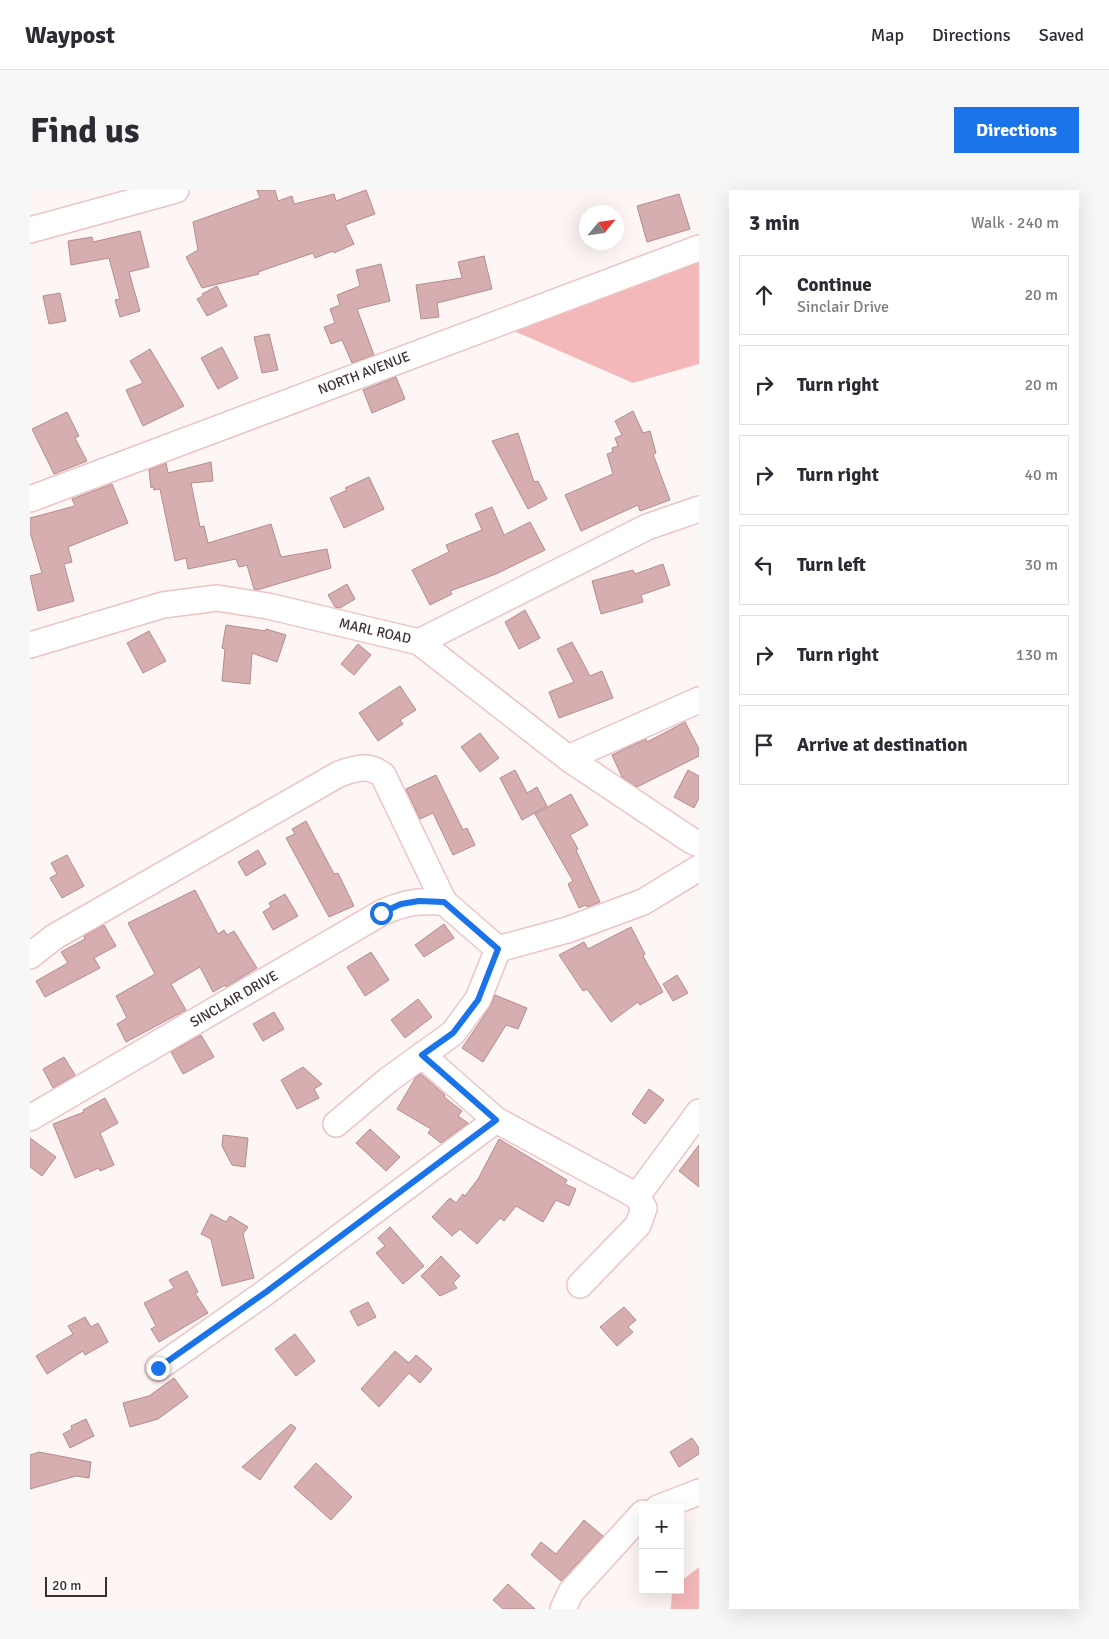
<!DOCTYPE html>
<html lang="en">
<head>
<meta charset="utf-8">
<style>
  body { margin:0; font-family:Signika,sans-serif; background:#f7f7f7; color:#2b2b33 }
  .controls { position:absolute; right:15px; bottom:15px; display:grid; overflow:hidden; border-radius:0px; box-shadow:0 5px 20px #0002 }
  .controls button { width:45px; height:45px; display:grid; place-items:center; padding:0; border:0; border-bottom:1px solid #e1e1e2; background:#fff; color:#2b2b33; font:25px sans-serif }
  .compass { position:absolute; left:549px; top:15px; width:45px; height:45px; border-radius:50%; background:#fff; box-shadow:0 5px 20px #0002; rotate:61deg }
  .scale { position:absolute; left:15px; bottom:12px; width:62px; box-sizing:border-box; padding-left:5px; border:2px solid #3e2e2e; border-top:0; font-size:14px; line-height:18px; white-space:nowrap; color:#3e2e2e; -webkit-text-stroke:4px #fff; paint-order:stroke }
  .stop { position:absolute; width:15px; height:15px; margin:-11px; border:4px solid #1a73e8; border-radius:50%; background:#fff }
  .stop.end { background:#1a73e8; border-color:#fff; box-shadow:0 1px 5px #0008 }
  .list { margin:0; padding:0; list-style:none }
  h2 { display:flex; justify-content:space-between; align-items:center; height:65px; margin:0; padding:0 20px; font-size:21px }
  h2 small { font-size:16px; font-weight:400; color:#7c7c81 }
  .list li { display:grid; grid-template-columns:32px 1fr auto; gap:15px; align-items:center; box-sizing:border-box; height:80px; margin:0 10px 10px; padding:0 10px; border:1px solid #e1e1e2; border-radius:0px }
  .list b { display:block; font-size:19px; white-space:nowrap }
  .list p { margin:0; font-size:16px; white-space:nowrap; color:#7c7c81 }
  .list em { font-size:16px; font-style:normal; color:#7c7c81 }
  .icon { flex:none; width:28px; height:28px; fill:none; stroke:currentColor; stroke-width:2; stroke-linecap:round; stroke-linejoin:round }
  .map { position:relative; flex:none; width:669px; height:1419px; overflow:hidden; border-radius:0px }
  header { display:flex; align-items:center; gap:30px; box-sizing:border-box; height:70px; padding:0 25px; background:#fff; border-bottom:1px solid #e1e1e2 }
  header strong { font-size:24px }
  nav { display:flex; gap:28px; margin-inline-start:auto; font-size:18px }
  .intro { display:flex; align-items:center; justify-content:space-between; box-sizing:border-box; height:120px; padding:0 30px }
  h1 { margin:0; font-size:35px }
  .button { padding:12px 22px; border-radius:0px; background:#1a73e8; color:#fff; font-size:18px; font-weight:700 }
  main { display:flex; gap:30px; padding:0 30px }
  aside { flex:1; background:#fff; border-radius:0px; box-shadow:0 5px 20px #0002 }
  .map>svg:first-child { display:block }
</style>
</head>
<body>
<header>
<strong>Waypost</strong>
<nav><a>Map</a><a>Directions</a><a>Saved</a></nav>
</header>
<div class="intro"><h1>Find us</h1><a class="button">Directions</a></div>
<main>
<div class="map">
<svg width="669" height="1419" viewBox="0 0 669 1419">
  <rect width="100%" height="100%" fill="#fef5f5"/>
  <!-- green -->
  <g fill="#f5b8ba">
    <polygon points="669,70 669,174 603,193 484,141"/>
    <polygon points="669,1377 669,1419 641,1419 642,1400 650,1400 650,1392"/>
  </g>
  <!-- building -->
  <g fill="#d7aeaf" stroke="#b38c8e">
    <polygon points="227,0 245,0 248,11 262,6 264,14 304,4 306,11 336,0 345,24 315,35 324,54 304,63 303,61 285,68 283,63 228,82 229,84 172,98 156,67 168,60 163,32 230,8"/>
    <polygon points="649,4 660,39 617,52 607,16"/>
    <polygon points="110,41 119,77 99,82 110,121 90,127 85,110 90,109 79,68 41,75 38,51 62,47 63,52"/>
    <polygon points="454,66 462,99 407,113 409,127 391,129 386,95 432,88 428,72"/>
    <polygon points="351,74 360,111 327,119 344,165 322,173 312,150 301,154 294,137 305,133 300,119 310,115 307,105 330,96 326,80"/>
    <polygon points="187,96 197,116 177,126 167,109 173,106 172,104"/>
    <polygon points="30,103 36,131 19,134 13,106"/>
    <polygon points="239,144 248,180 232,183 224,147"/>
    <polygon points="192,157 208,188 188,199 171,168"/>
    <polygon points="120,159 154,216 113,236 96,200 113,193 100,171"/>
    <polygon points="366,187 375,209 342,223 333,200"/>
    <polygon points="603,221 613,243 620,241 626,263 623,264 640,310 610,321 608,315 551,341 535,305 583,284 577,264 583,262 582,258 588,256 585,248 592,245 585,231"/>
    <polygon points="37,222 49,246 45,248 57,271 24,284 2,239"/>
    <polygon points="488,243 504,292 508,291 517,309 498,319 462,251"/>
    <polygon points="181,272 183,291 161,293 170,337 174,336 178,353 241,334 251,367 297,359 301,378 227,400 224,399 217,375 209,377 206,369 158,379 156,368 145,371 130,299 124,300 123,297 121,298 119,280 136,273 138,283"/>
    <polygon points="339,287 354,319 314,338 300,308 317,300 315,298"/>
    <polygon points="82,294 98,333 38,357 42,372 34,374 44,411 8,421 0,386 12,383 0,342 0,328 45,316 42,309"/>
    <polygon points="462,317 474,345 500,332 515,360 466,384 420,401 422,404 400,415 382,380 419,362 416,355 452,340 445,324"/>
    <polygon points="633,374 640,395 611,405 613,412 571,424 562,391 603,380 605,384"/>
    <polygon points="317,394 325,409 310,418 305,417 298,405"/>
    <polygon points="495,420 510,448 489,459 475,432"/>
    <polygon points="196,435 236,441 236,439 256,445 247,472 222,463 220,494 192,491 195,459 192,458"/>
    <polygon points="119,441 136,471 113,483 97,453"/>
    <polygon points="542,452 560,486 572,481 583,508 529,528 519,502 544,492 527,459"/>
    <polygon points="328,454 341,465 324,485 311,474"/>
    <polygon points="370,496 386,520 370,530 373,534 348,551 329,523"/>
    <polygon points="655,532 669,559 669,566 607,597 592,587 582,565 616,549 617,552"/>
    <polygon points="450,543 469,568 450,582 431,557"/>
    <polygon points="485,580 497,603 507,597 517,616 492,630 470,588"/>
    <polygon points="658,580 669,586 669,608 664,618 644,607"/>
    <polygon points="406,585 433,640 437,638 445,655 423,665 403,623 390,629 376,599"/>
    <polygon points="541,604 558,635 540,645 548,659 546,660 570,712 557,717 556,715 549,718 538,694 543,691 505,624"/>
    <polygon points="276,631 304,684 308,683 324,716 299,727 256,648 265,644 262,639"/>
    <polygon points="228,660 236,674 216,686 208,672"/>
    <polygon points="37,665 54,696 32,708 20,688 27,684 21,673"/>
    <polygon points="165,700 188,744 194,740 197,745 204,741 227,778 196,797 195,795 183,802 170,777 141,794 156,820 96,852 87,834 97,828 86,806 125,784 98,733"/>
    <polygon points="255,704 268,726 243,740 233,722 241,717 239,713"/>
    <polygon points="414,734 424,748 394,767 385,755"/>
    <polygon points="74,735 86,756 64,768 70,778 15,807 6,791 38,773 31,762 55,749 54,746"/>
    <polygon points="601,737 615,764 613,766 633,802 610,815 608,812 581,832 557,799 553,801 529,765 554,752 558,759"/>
    <polygon points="341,762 359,790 335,806 317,777"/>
    <polygon points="647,785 658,803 643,811 633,794"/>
    <polygon points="465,805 497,818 488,839 476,835 453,872 432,858 460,817"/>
    <polygon points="388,809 402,827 375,848 361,830"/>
    <polygon points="244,822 254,839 233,851 223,834"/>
    <polygon points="171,845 184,867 153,884 141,862"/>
    <polygon points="34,867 45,885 23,898 13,879"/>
    <polygon points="273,877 292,894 284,899 289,908 267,919 251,890"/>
    <polygon points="391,884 415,905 414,907 432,921 428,926 438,933 411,953 398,943 401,939 367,919 386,887"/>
    <polygon points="619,899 634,910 615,934 602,924"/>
    <polygon points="75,908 88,933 70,943 84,975 70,981 69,978 45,988 23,934 54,922 53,920"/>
    <polygon points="340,939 370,967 356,981 326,953"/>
    <polygon points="193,945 218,948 215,977 202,975 192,956"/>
    <polygon points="0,948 26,967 12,986 0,977"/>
    <polygon points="469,949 537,990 535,994 546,999 539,1016 526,1010 513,1032 486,1016 474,1031 470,1028 447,1054 430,1039 422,1046 402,1027 420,1008 426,1013 433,1004 435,1006 448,989"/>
    <polygon points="669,955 669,997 649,981"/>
    <polygon points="181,1024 196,1032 200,1026 218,1037 213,1044 224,1088 192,1096 181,1049 171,1044"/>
    <polygon points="360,1037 394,1076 373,1094 346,1063 355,1056 348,1048"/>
    <polygon points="411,1066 430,1086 423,1093 427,1098 410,1106 391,1086"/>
    <polygon points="157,1081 168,1102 165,1103 178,1123 129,1152 121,1139 126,1136 114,1113 144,1098 139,1090"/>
    <polygon points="338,1112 346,1127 328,1136 320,1121"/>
    <polygon points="594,1117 606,1130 598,1137 603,1142 587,1156 570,1137"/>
    <polygon points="55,1127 61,1137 68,1133 78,1152 55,1165 53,1161 17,1184 6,1166 43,1144 38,1136"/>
    <polygon points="265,1144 285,1171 266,1186 245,1159"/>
    <polygon points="365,1161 379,1173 386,1165 402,1179 390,1193 379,1183 349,1217 331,1199"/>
    <polygon points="144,1188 158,1207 128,1229 100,1237 93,1213 119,1206"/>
    <polygon points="56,1229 64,1246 40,1258 33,1244 42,1239 41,1236"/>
    <polygon points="261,1234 266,1238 230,1290 212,1277"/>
    <polygon points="662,1248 669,1258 669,1264 649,1277 640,1262"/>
    <polygon points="9,1262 61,1272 59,1288 46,1286 0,1299 0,1265"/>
    <polygon points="286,1273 322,1307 301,1330 264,1297"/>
    <polygon points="554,1330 573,1346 531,1391 501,1365 511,1352 526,1364"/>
    <polygon points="478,1394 505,1419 473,1419 463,1410"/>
  </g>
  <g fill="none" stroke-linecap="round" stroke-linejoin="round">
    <defs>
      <g id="minor">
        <polyline points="0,40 146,0"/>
        <polyline points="0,309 669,58"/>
        <polyline points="389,452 538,568 662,651 669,654"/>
        <polyline points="0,455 133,415 187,408 238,416 389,452 617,337 669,319"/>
        <polyline points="538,568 669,510"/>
        <path d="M0,766L24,747L309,584C327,578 338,574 353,585L414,712L468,759L537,740L613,712L669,678"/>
        <polyline points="392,865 466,930 607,1006 669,922"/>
        <path d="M0,928L351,723C376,712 386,711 414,712"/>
        <polyline points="306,934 358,890 423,843 448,809 468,759"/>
        <polyline points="550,1095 608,1035 614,1018 607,1006"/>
        <polyline points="128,1178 236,1102 466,930"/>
        <polyline points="628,1318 669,1302"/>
        <polyline points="533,1419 541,1402 613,1323"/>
      </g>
    </defs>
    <!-- minor casing -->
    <use href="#minor" stroke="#edc3c4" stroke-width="28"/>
    <!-- minor -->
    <use href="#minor" stroke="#fff" stroke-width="25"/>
  </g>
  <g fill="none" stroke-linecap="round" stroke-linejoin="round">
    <!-- route -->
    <polyline stroke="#1a73e8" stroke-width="6" points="128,1178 236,1102 466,930 392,865 423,843 448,810 468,759 414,712 389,711 371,714 351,723"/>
  </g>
  <g text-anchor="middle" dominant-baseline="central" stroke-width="4.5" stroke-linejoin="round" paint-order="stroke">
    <!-- street labels -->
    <g font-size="14" fill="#3e2e2e" stroke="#fff">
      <text transform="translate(334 183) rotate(-21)">NORTH AVENUE</text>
      <text transform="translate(345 441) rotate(13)">MARL ROAD</text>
      <text transform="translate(204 809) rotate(-30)">SINCLAIR DRIVE</text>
    </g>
  </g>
</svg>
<div class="controls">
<button>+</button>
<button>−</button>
</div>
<svg class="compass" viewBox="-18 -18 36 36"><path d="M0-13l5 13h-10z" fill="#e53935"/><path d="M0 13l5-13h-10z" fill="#7c7c81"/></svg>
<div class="scale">20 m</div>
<div class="stop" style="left:351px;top:723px"></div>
<div class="stop end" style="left:128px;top:1178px"></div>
</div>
<aside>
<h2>3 min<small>Walk · 240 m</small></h2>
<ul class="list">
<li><svg class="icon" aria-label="ahead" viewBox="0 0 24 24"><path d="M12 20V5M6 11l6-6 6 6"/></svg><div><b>Continue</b><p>Sinclair Drive</p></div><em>20 m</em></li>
<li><svg class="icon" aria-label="right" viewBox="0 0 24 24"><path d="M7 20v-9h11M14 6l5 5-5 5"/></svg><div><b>Turn right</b></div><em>20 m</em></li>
<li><svg class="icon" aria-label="right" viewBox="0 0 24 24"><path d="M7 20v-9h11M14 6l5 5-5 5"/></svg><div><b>Turn right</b></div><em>40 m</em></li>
<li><svg class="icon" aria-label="left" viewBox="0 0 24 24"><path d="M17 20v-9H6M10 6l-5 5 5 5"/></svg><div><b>Turn left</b></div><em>30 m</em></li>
<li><svg class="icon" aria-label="right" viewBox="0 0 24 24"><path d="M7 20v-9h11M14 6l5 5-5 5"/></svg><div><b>Turn right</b></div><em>130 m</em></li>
<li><svg class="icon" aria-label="arrive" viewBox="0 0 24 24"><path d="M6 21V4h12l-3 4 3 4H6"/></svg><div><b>Arrive at destination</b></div></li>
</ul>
</aside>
</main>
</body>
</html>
